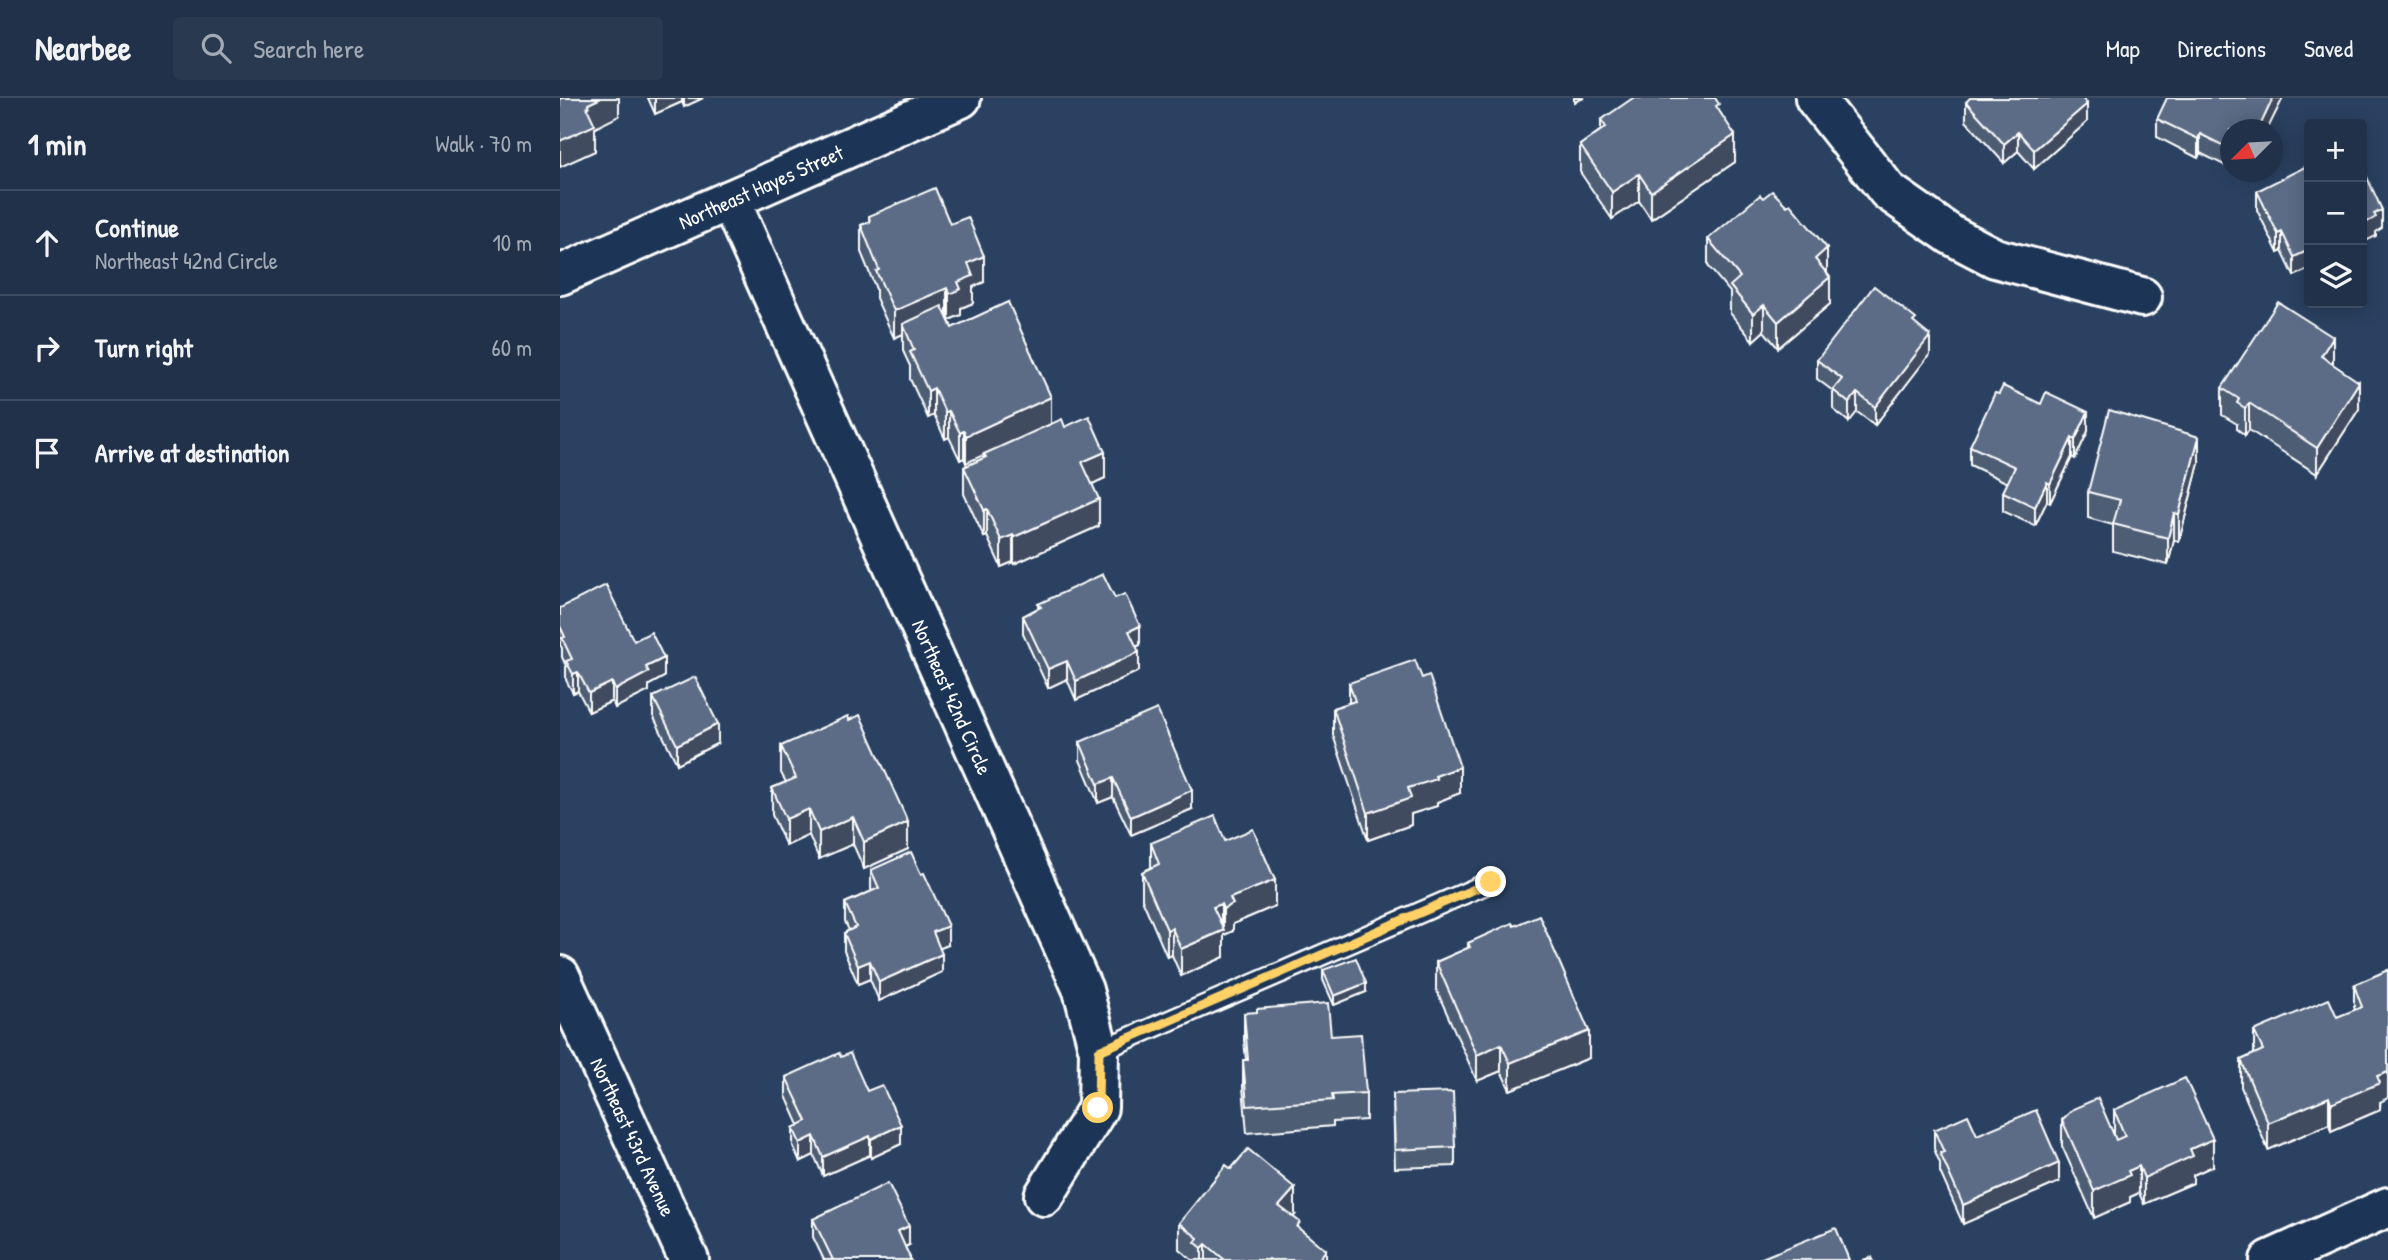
<!DOCTYPE html>
<html lang="en">
<head>
<meta charset="utf-8">
<style>
  body { margin:0; font-family:"Patrick Hand",sans-serif; background:#283950; color:#f1f3f6 }
  .controls { position:absolute; right:21px; top:21px; display:grid; overflow:hidden; border-radius:7px; box-shadow:0 4px 18px #0003 }
  .controls button { width:63px; height:63px; display:grid; place-items:center; padding:0; border:0; border-bottom:2px solid #3d4c61; background:#203149; color:#f1f3f6; font:35px sans-serif }
  .compass { position:absolute; left:1660px; top:21px; width:63px; height:63px; border-radius:50%; background:#203149; box-shadow:0 4px 18px #0003; rotate:246deg }
  .stop { position:absolute; width:21px; height:21px; margin:-16px; border:5px solid #ffd166; border-radius:50%; background:#fff }
  .stop.end { background:#ffd166; border-color:#fff; box-shadow:0 2px 7px #0008 }
  .list { margin:0; padding:0; list-style:none }
  h2 { display:flex; justify-content:space-between; align-items:center; height:91px; margin:0; padding:0 28px; font-size:30px }
  h2 small { font-size:23px; font-weight:400; color:#a2a9b4 }
  .list li { display:grid; grid-template-columns:46px 1fr auto; gap:21px; align-items:center; box-sizing:border-box; height:105px; padding:0 28px; border-top:2px solid #3d4c61 }
  .list b { display:block; font-size:26px; white-space:nowrap }
  .list p { margin:0; font-size:23px; white-space:nowrap; color:#a2a9b4 }
  .list em { font-size:23px; font-style:normal; color:#a2a9b4 }
  .icon { flex:none; width:38px; height:38px; fill:none; stroke:currentColor; stroke-width:2; stroke-linecap:round; stroke-linejoin:round }
  .map { position:relative; flex:none; width:1828px; height:1162px; overflow:hidden }
  header { display:flex; align-items:center; gap:42px; box-sizing:border-box; height:98px; padding:0 35px; background:#203149; border-bottom:2px solid #3d4c61 }
  header strong { font-size:33px }
  nav { display:flex; gap:38px; margin-inline-start:auto; font-size:24px }
  .search { width:490px; height:63px; background:#283950; display:flex; align-items:center; gap:18px; box-sizing:border-box; padding:0 24px; border-radius:7px; color:#a2a9b4; font-size:26px }
  main { display:flex }
  aside { flex:1; background:#203149 }
  .map>svg:first-child { display:block }
</style>
</head>
<body>
<header>
<strong>Nearbee</strong>
<div class="search"><svg class="icon" aria-label="search" viewBox="0 0 24 24"><circle cx="10" cy="10" r="6"/><path d="M15 15l6 6"/></svg>Search here</div>
<nav><a>Map</a><a>Directions</a><a>Saved</a></nav>
</header>
<main>
<aside>
<h2>1 min<small>Walk · 70 m</small></h2>
<ul class="list">
<li><svg class="icon" aria-label="ahead" viewBox="0 0 24 24"><path d="M12 20V5M6 11l6-6 6 6"/></svg><div><b>Continue</b><p>Northeast 42nd Circle</p></div><em>10 m</em></li>
<li><svg class="icon" aria-label="right" viewBox="0 0 24 24"><path d="M7 20v-9h11M14 6l5 5-5 5"/></svg><div><b>Turn right</b></div><em>60 m</em></li>
<li><svg class="icon" aria-label="arrive" viewBox="0 0 24 24"><path d="M6 21V4h12l-3 4 3 4H6"/></svg><div><b>Arrive at destination</b></div></li>
</ul>
</aside>
<div class="map">
<svg width="1828" height="1162" viewBox="0 0 1828 1162">
  <rect width="100%" height="100%" fill="#2a4161"/>
  <filter id="ink" filterUnits="userSpaceOnUse"><feTurbulence type="fractalNoise" baseFrequency=".0143" numOctaves="2"/><feDisplacementMap in="SourceGraphic" scale="14" xChannelSelector="R" yChannelSelector="G"/><feConvolveMatrix kernelMatrix="1 2 1 2 8 2 1 2 1" color-interpolation-filters="sRGB"/></filter>
  <g filter="url(#ink)">
    <g fill="none" stroke-linecap="round" stroke-linejoin="round">
      <defs>
        <polyline id="lane" points="539,953 931,784"/>
        <g id="street">
          <polyline points="1255,0 1328,93 1391,137 1435,160 1582,199"/>
          <polyline points="170,102 523,892 539,953 538,1010 484,1098"/>
          <polyline points="0,177 401,0"/>
          <polyline points="1710,1162 1828,1109"/>
        </g>
        <polyline id="secondary" points="0,878 129,1162"/>
      </defs>
      <!-- lane casing -->
      <use href="#lane" stroke="#fff" stroke-width="24"/>
      <!-- street casing -->
      <use href="#street" stroke="#fff" stroke-width="44"/>
      <!-- secondary casing -->
      <use href="#secondary" stroke="#fff" stroke-width="44"/>
      <!-- lane -->
      <use href="#lane" stroke="#1d3557" stroke-width="19"/>
      <!-- street -->
      <use href="#street" stroke="#1d3557" stroke-width="38"/>
      <!-- secondary -->
      <use href="#secondary" stroke="#1d3557" stroke-width="38"/>
    </g>
    <!-- wall -->
    <g fill="#4e5d73" stroke="#fff" stroke-width="2">
      <polygon points="88,0 143,0 124,9 122,4 95,16"/>
      <polygon points="1722,0 1707,32 1670,32 1670,70 1640,55 1638,60 1597,39 1597,21"/>
      <polygon points="1406,4 1527,24 1474,71 1458,53 1444,65 1406,23"/>
      <polygon points="1159,14 1175,64 1091,121 1079,103 1052,121 1020,74 1020,47 1041,32 1041,22"/>
      <polygon points="1749,67 1749,171 1734,178 1722,153 1718,155 1697,112 1697,93"/>
      <polygon points="309,118 390,126 424,184 413,189 413,205 401,210 401,217 389,222 392,230 448,204 406,365 404,360 400,362 389,339 385,341 374,317 368,320 350,281 350,268 343,253 343,236 334,240 316,200 316,191 301,154 301,127 309,124"/>
      <polygon points="1148,141 1267,176 1270,206 1218,250 1204,233 1193,243 1170,215 1170,194 1148,168"/>
      <polygon points="1356,227 1370,256 1315,327 1297,314 1289,324 1273,311 1273,293 1257,281 1257,262"/>
      <polygon points="1773,267 1799,311 1757,376 1689,332 1685,337 1677,331 1677,326 1662,317 1662,290"/>
      <polygon points="505,329 545,380 532,386 539,428 454,466 453,464 441,469 427,438 424,439 404,396 404,369 424,360 424,356"/>
      <polygon points="1528,333 1515,361 1512,359 1490,405 1487,403 1475,428 1443,413 1443,394 1448,385 1410,367 1410,348"/>
      <polygon points="1639,365 1619,443 1614,442 1608,467 1553,453 1553,427 1528,420 1528,394"/>
      <polygon points="555,500 580,547 576,549 579,573 516,602 507,581 488,590 463,536 463,518 478,510 478,506"/>
      <polygon points="0,510 74,543 104,579 89,587 89,593 55,610 52,603 29,614 18,593 13,595 6,582 6,568 2,559 2,550 0,547"/>
      <polygon points="789,585 900,695 877,704 877,708 851,716 851,727 808,742 773,637 773,610 789,605"/>
      <polygon points="93,599 158,645 117,666 93,618"/>
      <polygon points="520,644 632,711 571,737 553,699 538,705 520,662"/>
      <polygon points="221,648 348,751 304,771 293,746 259,761 249,737 226,748 212,717 212,690 226,684 221,675"/>
      <polygon points="665,743 715,808 673,826 673,833 664,837 664,859 621,878 612,857 607,859 582,801 582,774 591,770 591,745"/>
      <polygon points="311,772 388,847 380,850 382,874 319,903 310,881 298,886 284,853 284,835 289,832 285,824 285,805 312,793 311,791"/>
      <polygon points="954,828 1029,960 950,992 941,973 917,983 876,891 876,864 908,850 908,845"/>
      <polygon points="763,872 806,894 774,907 763,882"/>
      <polygon points="1828,872 1820,1012 1771,1033 1769,1026 1708,1052 1681,989 1681,962 1694,956 1694,933 1777,919 1794,913 1794,887"/>
      <polygon points="684,915 771,938 806,995 806,1022 773,1024 773,1028 687,1035 683,989 683,962 686,962 684,942"/>
      <polygon points="281,959 307,993 341,1046 311,1060 310,1057 263,1078 254,1057 240,1064 233,1048 233,1030 239,1027 226,998 226,979"/>
      <polygon points="833,996 895,1049 895,1068 835,1070"/>
      <polygon points="1554,1012 1653,1068 1633,1077 1633,1085 1584,1106 1579,1095 1570,1099 1570,1104 1534,1120 1502,1048 1502,1022 1554,1037"/>
      <polygon points="1374,1032 1499,1084 1403,1126 1380,1074 1380,1065 1374,1051"/>
      <polygon points="735,1117 733,1119 740,1132 766,1162 632,1162 619,1151 619,1125"/>
      <polygon points="253,1121 349,1147 345,1149 351,1162 264,1162 253,1139"/>
    </g>
    <!-- shaded-wall -->
    <g fill="#404c5e" stroke="#fff" stroke-width="2">
      <polygon points="41,0 59,0 59,18 35,30 35,53 0,69 0,43 28,6"/>
      <polygon points="95,0 122,0 122,4 95,16"/>
      <polygon points="124,0 143,0 124,9"/>
      <polygon points="1014,0 1024,0 1014,4"/>
      <polygon points="1713,0 1722,0 1722,2 1707,32 1698,32"/>
      <polygon points="1527,6 1527,24 1474,71 1474,52"/>
      <polygon points="1458,34 1458,53 1444,65 1444,46"/>
      <polygon points="1640,36 1640,55 1638,60 1638,41"/>
      <polygon points="1175,37 1175,64 1091,121 1091,94"/>
      <polygon points="1079,76 1079,103 1052,121 1052,94"/>
      <polygon points="1822,112 1822,130 1816,134 1816,138 1802,145 1802,127 1814,116"/>
      <polygon points="1722,134 1722,153 1718,155 1718,136"/>
      <polygon points="1267,150 1267,177 1255,161"/>
      <polygon points="1749,152 1749,171 1734,178 1734,159"/>
      <polygon points="424,158 424,184 413,189 413,205 401,210 401,217 389,222 389,196 398,184 408,165"/>
      <polygon points="1270,179 1270,206 1218,250 1218,224"/>
      <polygon points="387,190 387,217 343,226 343,236 334,240 334,213"/>
      <polygon points="1204,207 1204,233 1193,243 1193,216"/>
      <polygon points="1370,238 1370,256 1315,327 1315,309"/>
      <polygon points="1773,239 1773,266 1761,258"/>
      <polygon points="1799,284 1799,311 1757,376 1757,350"/>
      <polygon points="374,290 374,317 368,320 368,293"/>
      <polygon points="1297,295 1297,314 1289,324 1289,305"/>
      <polygon points="491,299 491,326 406,365 406,338"/>
      <polygon points="1689,305 1689,332 1685,337 1685,310"/>
      <polygon points="389,313 389,339 385,341 385,314"/>
      <polygon points="1528,314 1528,333 1515,361 1515,342"/>
      <polygon points="404,333 404,360 400,362 400,335"/>
      <polygon points="1639,339 1639,365 1619,443 1619,416"/>
      <polygon points="1512,340 1512,359 1490,405 1490,386"/>
      <polygon points="545,354 545,380 522,391 522,364"/>
      <polygon points="1487,384 1487,403 1475,428 1475,409"/>
      <polygon points="539,401 539,428 454,466 454,439"/>
      <polygon points="427,411 427,438 424,439 424,412"/>
      <polygon points="1614,415 1614,442 1608,467 1608,440"/>
      <polygon points="453,437 453,464 441,469 441,442"/>
      <polygon points="580,528 580,547 569,552 569,533"/>
      <polygon points="579,554 579,573 516,602 516,583"/>
      <polygon points="104,560 104,579 89,587 89,593 55,610 55,592 86,569"/>
      <polygon points="507,563 507,581 488,590 488,571"/>
      <polygon points="18,574 18,593 13,595 13,576"/>
      <polygon points="52,584 52,603 29,614 29,595"/>
      <polygon points="158,626 158,645 117,666 117,647"/>
      <polygon points="900,669 900,695 877,704 877,708 851,716 851,727 808,742 808,715 848,690 875,678"/>
      <polygon points="553,680 553,699 538,705 538,686"/>
      <polygon points="632,692 632,711 571,737 571,719"/>
      <polygon points="249,711 249,737 226,748 226,721"/>
      <polygon points="293,719 293,746 259,761 259,734"/>
      <polygon points="348,724 348,751 304,771 304,744"/>
      <polygon points="715,782 715,808 673,826 673,833 664,837 664,859 621,878 621,851 663,833 663,811 670,800"/>
      <polygon points="661,806 661,833 653,809"/>
      <polygon points="388,828 388,847 373,853 373,834"/>
      <polygon points="612,830 612,857 607,859 607,832"/>
      <polygon points="382,856 382,874 319,903 319,884"/>
      <polygon points="310,863 310,881 298,886 298,868"/>
      <polygon points="806,885 806,894 774,907 774,898"/>
      <polygon points="1029,933 1029,960 950,992 950,965"/>
      <polygon points="941,946 941,973 917,983 917,957"/>
      <polygon points="1828,974 1828,1000 1820,1004 1820,1012 1771,1033 1771,1006 1817,978"/>
      <polygon points="1769,999 1769,1026 1708,1052 1708,1025"/>
      <polygon points="341,1027 341,1046 311,1060 311,1041"/>
      <polygon points="254,1038 254,1057 240,1064 240,1045"/>
      <polygon points="310,1038 310,1057 263,1078 263,1059"/>
      <polygon points="1653,1041 1653,1068 1633,1077 1633,1085 1584,1106 1584,1080 1630,1051"/>
      <polygon points="1499,1065 1499,1084 1403,1126 1403,1107"/>
      <polygon points="1579,1068 1579,1095 1570,1099 1570,1104 1534,1120 1534,1093 1568,1073"/>
      <polygon points="735,1090 735,1117 719,1135 719,1108"/>
      <polygon points="349,1128 349,1147 338,1152 338,1133"/>
      <polygon points="646,1146 646,1162 642,1162 642,1150"/>
      <polygon points="766,1152 766,1162 758,1162"/>
    </g>
    <!-- building -->
    <g fill="#5b6c86" stroke="#fff" stroke-width="2">
      <polygon points="0,0 41,0 28,6 29,9 27,10 35,27 0,43"/>
      <polygon points="1073,0 1155,0 1159,6 1156,8 1175,37 1091,94 1079,76 1052,94 1020,47 1046,29 1041,22"/>
      <polygon points="1410,0 1522,0 1527,6 1474,52 1458,34 1444,46 1406,4"/>
      <polygon points="1607,0 1713,0 1698,32 1670,32 1670,51 1640,36 1638,41 1597,21"/>
      <polygon points="1749,67 1749,152 1734,159 1722,134 1718,136 1697,93"/>
      <polygon points="1806,77 1822,112 1814,116 1816,119 1802,127 1802,79"/>
      <polygon points="375,90 390,126 408,119 424,158 408,165 413,178 398,184 401,191 389,196 387,190 334,213 316,173 319,172 301,127 310,124 309,118"/>
      <polygon points="1212,93 1227,108 1230,106 1267,150 1255,161 1270,179 1218,224 1204,207 1193,216 1170,188 1180,179 1148,141 1200,97 1203,100"/>
      <polygon points="1314,188 1356,221 1353,224 1370,238 1315,309 1297,295 1289,305 1273,292 1282,281 1257,262"/>
      <polygon points="448,204 491,299 406,338 404,333 400,335 389,313 385,314 374,290 368,293 350,254 354,252 343,226 382,208 392,230"/>
      <polygon points="1718,204 1773,239 1761,258 1799,284 1757,350 1689,305 1685,310 1677,305 1679,301 1662,290"/>
      <polygon points="1443,288 1481,306 1486,294 1528,314 1515,342 1512,340 1490,386 1487,384 1475,409 1443,394 1455,369 1410,348 1435,295 1439,296"/>
      <polygon points="1549,312 1639,339 1619,416 1614,415 1608,440 1553,426 1560,402 1528,394"/>
      <polygon points="529,318 545,354 522,364 539,401 454,439 453,437 441,442 427,411 424,412 404,369 426,359 424,356 502,321 505,329"/>
      <polygon points="543,476 555,500 565,496 580,528 569,533 579,554 516,583 507,563 488,571 463,518 481,509 478,506"/>
      <polygon points="46,487 74,543 91,534 104,560 86,569 89,574 55,592 52,584 29,595 18,574 13,576 6,563 12,561 2,540 5,539 0,528 0,510"/>
      <polygon points="855,562 862,580 869,577 900,669 875,678 877,681 848,690 851,700 808,715 773,610 795,603 789,585"/>
      <polygon points="135,579 158,626 117,647 93,599"/>
      <polygon points="597,611 632,692 571,719 553,680 538,686 520,644"/>
      <polygon points="300,617 348,724 304,744 293,719 259,734 249,711 226,721 212,690 236,680 221,648 288,618 289,622"/>
      <polygon points="655,718 665,743 693,731 715,782 670,800 673,806 663,811 661,806 653,809 664,832 621,851 612,830 607,832 582,774 599,766 591,745"/>
      <polygon points="351,754 361,776 364,775 388,828 373,834 382,856 319,884 310,863 298,868 284,835 296,829 285,805 319,790 311,772"/>
      <polygon points="979,817 1029,933 950,965 941,946 917,957 876,864 910,849 908,845 952,825 954,828"/>
      <polygon points="796,860 806,885 774,898 763,872"/>
      <polygon points="1828,872 1828,974 1817,978 1820,985 1771,1006 1769,999 1708,1025 1681,962 1703,952 1694,933 1769,901 1777,919 1802,909 1794,887"/>
      <polygon points="768,905 771,938 801,936 806,995 772,997 773,1002 687,1008 683,962 688,962 684,915 697,914 697,911"/>
      <polygon points="279,955 281,959 290,955 307,993 322,987 341,1027 311,1041 310,1038 263,1059 254,1038 240,1045 233,1030 247,1023 226,979"/>
      <polygon points="1625,980 1653,1041 1630,1051 1633,1058 1584,1080 1579,1068 1568,1073 1570,1077 1534,1093 1502,1022 1513,1011 1538,1000 1556,1042 1565,1038 1554,1012"/>
      <polygon points="893,994 895,1049 835,1052 833,996"/>
      <polygon points="1476,1012 1499,1065 1403,1107 1380,1055 1384,1054 1374,1032 1408,1017 1417,1037"/>
      <polygon points="688,1051 735,1090 719,1108 740,1124 737,1129 766,1152 758,1162 710,1162 709,1161 708,1162 665,1162 646,1146 642,1150 635,1144 638,1140 619,1125 666,1067 671,1071"/>
      <polygon points="328,1085 349,1128 338,1133 351,1162 273,1162 253,1121"/>
      <polygon points="1276,1130 1289,1162 1197,1162"/>
      <polygon points="1312,1159 1313,1162 1303,1162"/>
    </g>
  </g>
  <g fill="none" stroke-linecap="round" stroke-linejoin="round" filter="url(#ink)">
    <!-- route -->
    <polyline stroke="#ffd166" stroke-width="9" points="538,1010 539,953 931,784"/>
  </g>
  <g text-anchor="middle" dominant-baseline="central" stroke-width="7" stroke-linejoin="round" paint-order="stroke">
    <!-- street labels -->
    <g font-size="21" fill="#fff" stroke="#1d3557">
      <text transform="translate(201 89) rotate(-24)">Northeast Hayes Street</text>
      <text transform="translate(392 599) rotate(66)">Northeast 42nd Circle</text>
      <text transform="translate(73 1039) rotate(65)">Northeast 43rd Avenue</text>
    </g>
  </g>
</svg>
<div class="controls">
<button>+</button>
<button>−</button>
<button><svg class="icon" aria-label="layers" viewBox="0 0 24 24"><path d="M12 4l9 5-9 5-9-5zM3 14l9 5 9-5"/></svg></button>
</div>
<svg class="compass" viewBox="-18 -18 36 36"><path d="M0-13l5 13h-10z" fill="#e53935"/><path d="M0 13l5-13h-10z" fill="#a2a9b4"/></svg>
<div class="stop" style="left:538px;top:1010px"></div>
<div class="stop end" style="left:931px;top:784px"></div>
</div>
</main>
</body>
</html>
